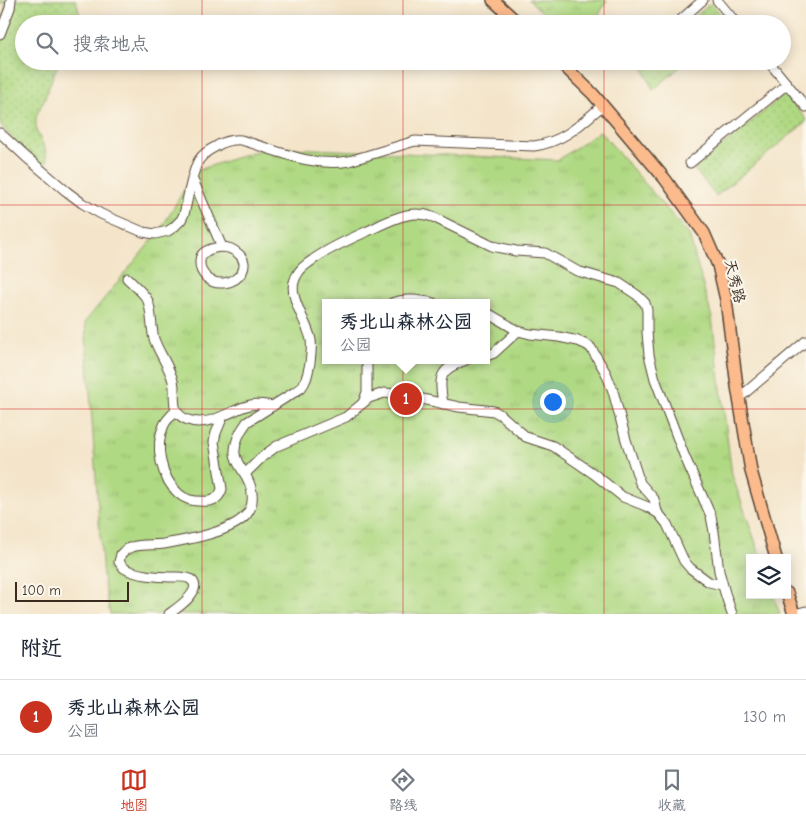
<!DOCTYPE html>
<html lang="zh">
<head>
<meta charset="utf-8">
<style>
  body { margin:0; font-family:"Comic Neue","LXGW WenKai TC",sans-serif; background:#f6f6f7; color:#1f2937 }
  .controls { position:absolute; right:15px; bottom:15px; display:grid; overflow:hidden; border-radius:0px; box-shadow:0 2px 12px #0003 }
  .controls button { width:45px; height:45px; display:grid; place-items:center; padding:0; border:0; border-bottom:1px solid #e0e1e3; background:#fff; color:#1f2937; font:25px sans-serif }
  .scale { position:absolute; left:15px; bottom:12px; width:114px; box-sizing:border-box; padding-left:5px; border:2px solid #3b2a1e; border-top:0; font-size:14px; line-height:18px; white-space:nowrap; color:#3b2a1e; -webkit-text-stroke:4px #fbf7ec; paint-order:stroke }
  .you { position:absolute; left:552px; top:401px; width:18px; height:18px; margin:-12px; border:4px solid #fff; border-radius:50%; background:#1a73e8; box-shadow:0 0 0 8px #1a73e833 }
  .badge { display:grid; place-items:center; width:32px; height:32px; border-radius:50%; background:#c8321e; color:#fff; font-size:16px; font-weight:700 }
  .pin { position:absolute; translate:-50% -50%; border:2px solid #fff; box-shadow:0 1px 5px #0006 }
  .popup { position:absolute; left:322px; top:299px; width:168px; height:65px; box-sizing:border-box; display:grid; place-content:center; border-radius:0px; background:#fff; filter:drop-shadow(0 1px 4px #0005); font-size:16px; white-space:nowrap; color:#747a83 }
  .popup b { font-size:19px; color:#1f2937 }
  .popup::after { content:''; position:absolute; left:50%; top:100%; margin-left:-10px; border:10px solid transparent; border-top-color:#fff }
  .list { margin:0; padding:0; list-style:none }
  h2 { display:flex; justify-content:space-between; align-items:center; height:65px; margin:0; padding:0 20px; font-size:21px }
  h2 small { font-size:16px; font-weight:400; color:#747a83 }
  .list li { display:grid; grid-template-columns:32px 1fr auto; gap:15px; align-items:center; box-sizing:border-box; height:75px; padding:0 20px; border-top:1px solid #e0e1e3 }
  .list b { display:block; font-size:19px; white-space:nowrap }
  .list p { margin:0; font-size:16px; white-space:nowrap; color:#747a83 }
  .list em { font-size:16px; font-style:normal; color:#747a83 }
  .icon { flex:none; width:28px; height:28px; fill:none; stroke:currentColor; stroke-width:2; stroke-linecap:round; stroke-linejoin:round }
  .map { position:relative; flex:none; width:806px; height:614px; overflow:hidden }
  .search { position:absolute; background:#fff; box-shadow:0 2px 12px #0003; left:15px; right:15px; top:15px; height:55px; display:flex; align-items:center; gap:12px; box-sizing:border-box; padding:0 18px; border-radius:28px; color:#747a83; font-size:19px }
  .sheet { height:140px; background:#fff }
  nav { display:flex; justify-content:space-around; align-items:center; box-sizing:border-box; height:70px; border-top:1px solid #e0e1e3; background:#fff; font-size:14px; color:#747a83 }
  nav a { display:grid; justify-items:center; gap:2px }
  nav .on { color:#c8321e }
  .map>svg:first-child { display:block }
</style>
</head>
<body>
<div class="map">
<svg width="806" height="614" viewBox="0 0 806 614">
  <defs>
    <pattern id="grass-dots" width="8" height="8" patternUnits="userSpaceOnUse" patternTransform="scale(1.25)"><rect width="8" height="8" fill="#b0d983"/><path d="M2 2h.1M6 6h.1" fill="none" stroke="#98ba71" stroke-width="1.8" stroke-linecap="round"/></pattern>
    <pattern id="park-tufts" width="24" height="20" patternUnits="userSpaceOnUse" patternTransform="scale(1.25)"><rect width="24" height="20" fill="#b0d983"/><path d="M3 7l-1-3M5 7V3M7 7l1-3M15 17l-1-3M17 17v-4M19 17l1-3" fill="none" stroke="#98ba71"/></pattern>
  </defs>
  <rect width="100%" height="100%" fill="#fbf7ec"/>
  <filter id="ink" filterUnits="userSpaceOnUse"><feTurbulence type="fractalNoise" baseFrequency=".02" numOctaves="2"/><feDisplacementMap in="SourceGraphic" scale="10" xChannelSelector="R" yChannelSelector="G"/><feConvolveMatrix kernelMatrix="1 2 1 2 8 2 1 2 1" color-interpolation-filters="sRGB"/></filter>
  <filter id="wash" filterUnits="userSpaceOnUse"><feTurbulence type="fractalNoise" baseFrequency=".0096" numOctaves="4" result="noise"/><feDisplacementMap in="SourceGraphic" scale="20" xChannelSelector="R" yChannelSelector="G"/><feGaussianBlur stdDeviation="1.12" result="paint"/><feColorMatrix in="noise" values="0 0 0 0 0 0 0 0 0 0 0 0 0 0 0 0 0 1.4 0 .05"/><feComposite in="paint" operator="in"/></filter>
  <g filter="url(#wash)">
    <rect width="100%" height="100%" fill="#f4e5ca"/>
    <!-- grass -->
    <g fill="url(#grass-dots)" stroke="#768250">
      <polygon points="0,0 76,0 79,12 79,24 24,24 24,61 60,61 54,73 45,98 36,116 36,130 45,149 47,162 41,166 16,143 0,124 0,38 6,3 4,2 0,6"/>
      <polygon points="711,3 729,24 686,24"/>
      <polygon points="643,61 687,61 653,90 641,62"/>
      <polygon points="785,94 806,119 806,122 716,196 694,169"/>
    </g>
    <!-- park -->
    <g fill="url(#park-tufts)" stroke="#768250" fill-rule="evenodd">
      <polygon points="529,0 607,0 594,24 555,24"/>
      <path d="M600,131L689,235L712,318L732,475L761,558H750V595H773L780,614H110L103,578L85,322L161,229L195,171L269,147L558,160ZM326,303H486V360H326Z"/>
    </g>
  </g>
  <g filter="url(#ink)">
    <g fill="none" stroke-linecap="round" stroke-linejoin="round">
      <defs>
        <g id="minor">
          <polyline points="717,0 737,24"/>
          <polyline points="676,24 703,0"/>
          <polyline points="0,34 10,8 11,0"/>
          <polyline points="768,61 806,107"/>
          <path d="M0,133L26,157L66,191L82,203L101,214L143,232L155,234L168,231L174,227L181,220L184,214C188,200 192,170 199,160C203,154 209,150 215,147C223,142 231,139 241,140C276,150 313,168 349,161L415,141L534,146C564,142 581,124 603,105"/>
          <polyline points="690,163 787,84"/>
          <polyline points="193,180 222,247"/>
          <path d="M221,247C233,247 250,258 242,272C235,284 216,287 206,277C202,273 200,268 200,263C199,251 212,248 221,247Z"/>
          <path d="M127,278C133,284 145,294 148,301C152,313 151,327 154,339C159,353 169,366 173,381C177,395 168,413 188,420C209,428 230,410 250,405C258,403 265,405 273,406"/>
          <path d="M392,303C405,298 419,300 433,303"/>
          <polyline points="486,312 518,331 530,334 559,337 578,341 587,345 591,348 606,373 613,391 626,440 640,483 654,499 657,512"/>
          <polyline points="486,356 494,353 518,331"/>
          <polyline points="739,398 806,341"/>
          <polyline points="363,403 367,392 367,360"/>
          <path d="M443,404C439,377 438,370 466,360"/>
          <path d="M176,410C172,415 167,419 164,425C154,447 161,478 179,494C187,501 199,502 209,501C216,500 220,496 222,489L214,442L216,433L223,416"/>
          <polyline points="245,474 263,456 277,446 346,417 369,398 384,393 399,394 459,407 494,411 501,415 526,437 553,446 594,474 623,497 648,507 659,514 667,524 684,561 690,568 709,582 722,585"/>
          <path d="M169,614C176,609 206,589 190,579C185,576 177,577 171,577C159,577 134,575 124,568C122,566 121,564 119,562L121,554C132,542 150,546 164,544C187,540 233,532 247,514C255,504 253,489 247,478C243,470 236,463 235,454C234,443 241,430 247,422L301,388C307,381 308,372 310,363C311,356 312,348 311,340C308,324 289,298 294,282C296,275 301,268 307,264C325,250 347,240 368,231C380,225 393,218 407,215C416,213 425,214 433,217L492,246L516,251L545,253L577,271L619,283L637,295L645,303L647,310V332L649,355L655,379L684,455L711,516L714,532L719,571L725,593L732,614"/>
          <polyline points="794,614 806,611"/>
        </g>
        <g id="major">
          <polyline points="493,0 519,24"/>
          <polyline points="559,61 593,94 665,179 704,233 718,265 726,300 737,386 751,471 776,558"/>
          <polyline points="787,593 794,614"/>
        </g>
      </defs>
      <!-- minor casing -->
      <use href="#minor" stroke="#574638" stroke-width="11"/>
      <!-- major casing -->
      <use href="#major" stroke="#574638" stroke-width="14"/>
      <!-- minor -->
      <use href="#minor" stroke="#fff" stroke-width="9"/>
      <!-- major -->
      <use href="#major" stroke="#fbbb8d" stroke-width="11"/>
    </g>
  </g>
  <!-- grid -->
  <path fill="none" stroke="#d62828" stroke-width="1" stroke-opacity="0.55" d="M202,0V24M403,0V24M604,0V24M202,61V614M403,61V614M604,61V614M0,205H806M0,409H806"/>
  <g text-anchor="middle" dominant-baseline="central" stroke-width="4" stroke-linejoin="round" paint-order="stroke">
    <!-- street labels -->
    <g font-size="15" fill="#3b2a1e" stroke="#fbf7ec">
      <text transform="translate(735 281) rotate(76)">天秀路</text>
    </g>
  </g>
</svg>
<div class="controls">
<button><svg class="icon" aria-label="layers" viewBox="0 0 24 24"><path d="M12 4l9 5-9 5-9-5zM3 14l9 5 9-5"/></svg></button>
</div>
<div class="scale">100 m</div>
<div class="you"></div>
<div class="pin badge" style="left:406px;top:399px">1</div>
<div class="popup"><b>秀北山森林公园</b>公园</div>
<div class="search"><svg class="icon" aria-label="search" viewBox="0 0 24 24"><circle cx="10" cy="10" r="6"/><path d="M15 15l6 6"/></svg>搜索地点</div>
</div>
<section class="sheet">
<h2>附近<small></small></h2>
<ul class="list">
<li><span class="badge">1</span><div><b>秀北山森林公园</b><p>公园</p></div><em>130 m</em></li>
</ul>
</section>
<nav>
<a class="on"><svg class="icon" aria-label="map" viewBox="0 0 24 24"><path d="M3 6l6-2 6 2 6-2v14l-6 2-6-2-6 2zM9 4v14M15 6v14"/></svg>地图</a>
<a><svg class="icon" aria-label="directions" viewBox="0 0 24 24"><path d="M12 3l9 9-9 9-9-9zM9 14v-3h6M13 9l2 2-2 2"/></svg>路线</a>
<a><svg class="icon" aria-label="saved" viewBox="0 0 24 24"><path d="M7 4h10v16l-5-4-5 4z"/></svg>收藏</a>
</nav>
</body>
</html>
